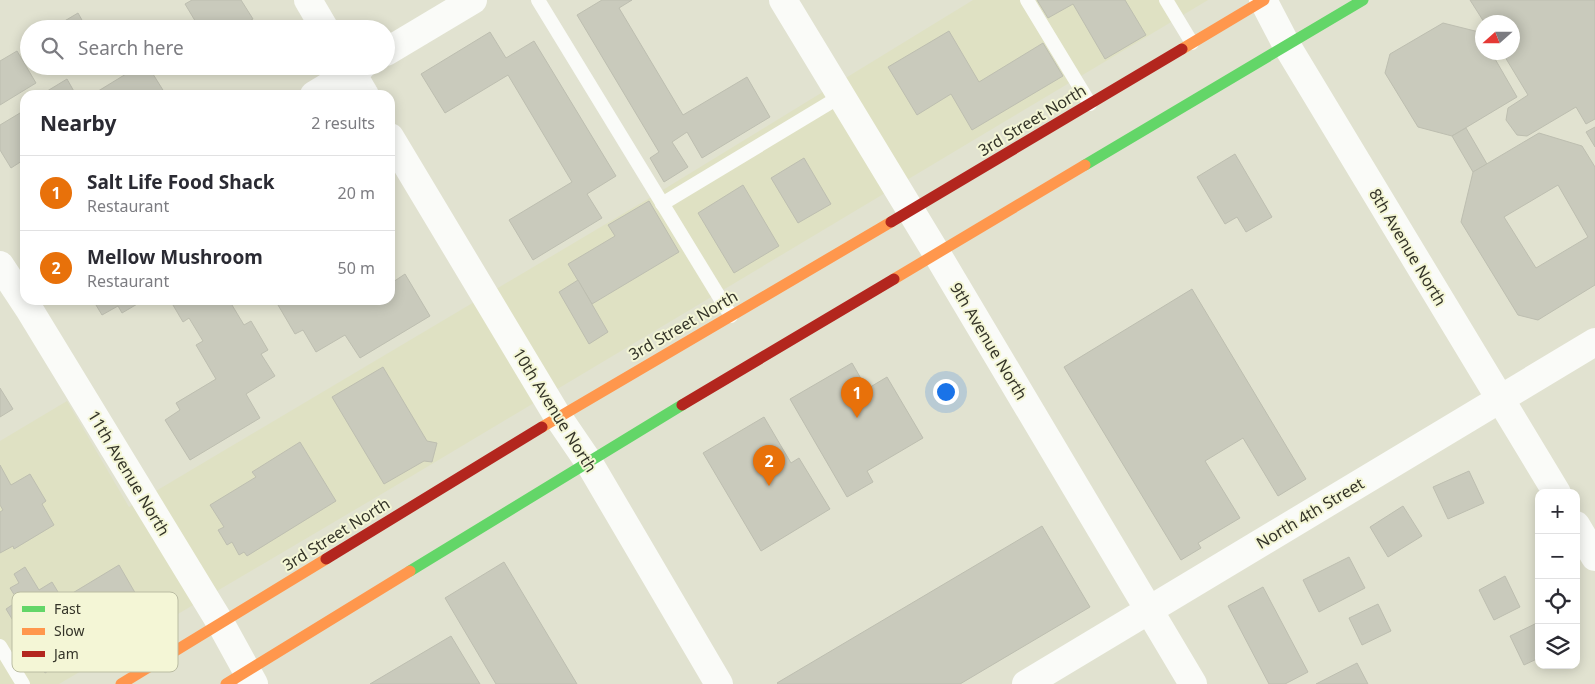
<!DOCTYPE html>
<html lang="en">
<head>
<meta charset="utf-8">
<style>
  body { margin:0; font-family:"Noto Sans",sans-serif; background:#f7f7f7; color:#2b2b33 }
  .controls { position:absolute; right:15px; bottom:15px; display:grid; overflow:hidden; border-radius:10px; box-shadow:0 2px 12px #0003 }
  .controls button { width:45px; height:45px; display:grid; place-items:center; padding:0; border:0; border-bottom:1px solid #e1e1e2; background:#fff; color:#2b2b33; font:25px sans-serif }
  .compass { position:absolute; left:1475px; top:15px; width:45px; height:45px; border-radius:50%; background:#fff; box-shadow:0 2px 12px #0003; rotate:249deg }
  .you { position:absolute; left:945px; top:391px; width:18px; height:18px; margin:-12px; border:4px solid #fff; border-radius:50%; background:#1a73e8; box-shadow:0 0 0 8px #1a73e833 }
  .badge { display:grid; place-items:center; width:32px; height:32px; border-radius:50%; background:#db2777; color:#fff; font-size:16px; font-weight:700 }
  .pin { position:absolute; translate:-50% -41px; filter:drop-shadow(0 1px 2px #0008) }
  .pin::after { content:''; position:absolute; top:26px; width:18px; height:15px; background:inherit; clip-path:polygon(0 0,100% 0,50% 100%) }
  .list { margin:0; padding:0; list-style:none }
  h2 { display:flex; justify-content:space-between; align-items:center; height:65px; margin:0; padding:0 20px; font-size:21px }
  h2 small { font-size:16px; font-weight:400; color:#7c7c81 }
  .list li { display:grid; grid-template-columns:32px 1fr auto; gap:15px; align-items:center; box-sizing:border-box; height:75px; padding:0 20px; border-top:1px solid #e1e1e2 }
  .list b { display:block; font-size:19px; white-space:nowrap }
  .list p { margin:0; font-size:16px; white-space:nowrap; color:#7c7c81 }
  .list em { font-size:16px; font-style:normal; color:#7c7c81 }
  .icon { flex:none; width:28px; height:28px; fill:none; stroke:currentColor; stroke-width:2; stroke-linecap:round; stroke-linejoin:round }
  .map { position:relative; flex:none; width:1595px; height:684px; overflow:hidden }
  .search { position:absolute; background:#fff; box-shadow:0 2px 12px #0003; left:20px; top:20px; width:375px; height:55px; display:flex; align-items:center; gap:12px; box-sizing:border-box; padding:0 18px; border-radius:28px; color:#7c7c81; font-size:19px }
  .panel { position:absolute; background:#fff; box-shadow:0 2px 12px #0003; left:20px; top:90px; width:375px; height:215px; border-radius:15px }
  .map>svg:first-child { display:block }
</style>
</head>
<body>
<div class="map">
<svg width="1595" height="684" viewBox="0 0 1595 684">
  <rect width="100%" height="100%" fill="#e1e2d0"/>
  <!-- built -->
  <polygon fill="#dfe1c3" points="973,0 1208,0 385,492 59,684 0,684 0,441 67,401 129,507 653,196"/>
  <!-- building -->
  <g fill="#c9cabc" stroke="#bdbeb0" fill-rule="evenodd">
    <polygon points="192,0 241,0 253,19 236,29 200,29 185,4"/>
    <polygon points="602,0 632,0 619,8 683,115 747,77 770,117 702,158 687,132 672,142 688,167 664,182 650,158 659,152 577,15"/>
    <polygon points="1037,0 1125,0 1146,35 1105,59 1073,4 1048,18"/>
    <polygon points="1470,0 1595,0 1595,119 1586,124 1576,107 1527,136 1517,135 1506,120 1508,108 1528,95 1502,52 1512,52 1512,22 1484,22"/>
    <polygon points="78,13 87,29 51,29"/>
    <polygon points="1443,23 1479,32 1482,38 1482,52 1491,52 1517,97 1452,136 1418,127 1385,73 1390,54"/>
    <polygon points="949,31 979,82 1043,43 1063,76 972,130 951,94 917,115 888,67"/>
    <polygon points="490,32 506,58 534,41 616,176 587,194 602,218 533,260 509,220 572,182 508,75 445,113 421,74"/>
    <polygon points="17,51 36,83 0,105 0,61"/>
    <polygon points="139,66 148,66 166,95 96,95 95,93"/>
    <polygon points="67,79 76,95 45,95 44,93"/>
    <polygon points="25,110 25,159 11,168 0,150 0,125"/>
    <polygon points="1595,127 1595,147 1586,132"/>
    <polygon points="1466,128 1487,164 1473,172 1452,136"/>
    <path d="M1539,133L1582,146L1595,167V285L1538,320L1518,315L1461,222L1473,172ZM1558,185L1588,237L1536,268L1504,217Z"/>
    <polygon points="1235,154 1272,217 1246,232 1237,217 1225,224 1197,177"/>
    <polygon points="804,158 831,204 798,223 771,178"/>
    <polygon points="743,185 779,246 734,273 698,213"/>
    <polygon points="649,201 679,252 592,304 568,264 615,236 608,225"/>
    <polygon points="405,274 430,316 360,358 345,335 316,352 303,330 295,334 278,305 284,301 284,300 344,300 345,302 347,300 390,300 390,284"/>
    <polygon points="578,280 608,332 589,344 559,292"/>
    <polygon points="1192,289 1306,479 1278,496 1243,438 1205,461 1240,518 1198,543 1201,548 1181,560 1064,367"/>
    <polygon points="93,300 144,300 122,313 118,306 102,315"/>
    <polygon points="170,300 229,300 244,325 251,321 268,350 261,354 275,376 246,394 260,418 190,460 165,420 180,410 176,403 216,379 196,345 203,341 189,318 183,322"/>
    <polygon points="852,363 867,389 887,377 923,438 867,471 873,482 847,497 790,399"/>
    <polygon points="383,367 427,441 437,443 432,462 424,461 384,484 332,397"/>
    <polygon points="0,388 13,409 0,417"/>
    <polygon points="764,417 791,463 799,458 830,509 761,551 703,453"/>
    <polygon points="300,442 336,501 247,556 244,552 239,555 232,542 227,545 218,530 224,527 210,505 256,477 252,472"/>
    <polygon points="0,465 11,485 30,474 46,501 42,504 54,525 14,549 13,546 0,553 0,512 3,510 0,505"/>
    <polygon points="1469,471 1484,503 1448,519 1433,487"/>
    <polygon points="1403,506 1422,536 1388,557 1370,527"/>
    <polygon points="1042,526 1090,607 960,684 778,684 777,683"/>
    <polygon points="1349,557 1365,588 1319,612 1303,580"/>
    <polygon points="504,562 577,684 496,684 445,598"/>
    <polygon points="119,565 148,615 100,643 71,594"/>
    <polygon points="25,567 39,590 52,582 90,645 45,673 6,609 18,601 10,588 19,583 14,574"/>
    <polygon points="1505,576 1520,607 1494,620 1479,590"/>
    <polygon points="1263,587 1308,672 1285,684 1269,684 1228,606"/>
    <polygon points="1378,604 1391,631 1362,645 1349,618"/>
    <polygon points="1539,622 1539,658 1524,665 1510,636"/>
    <polygon points="451,636 480,684 370,684"/>
    <polygon points="1357,663 1368,684 1316,684"/>
  </g>
  <g fill="none" stroke-linecap="round" stroke-linejoin="round">
    <!-- lane -->
    <g stroke="#fafbf8" stroke-width="14">
      <polyline points="538,0 731,316"/>
      <polyline points="1027,0 1090,104"/>
      <polyline points="1166,0 1192,43"/>
      <polyline points="662,204 841,96"/>
      <polyline points="0,646 23,684"/>
    </g>
    <!-- street -->
    <g stroke="#fafbf8" stroke-width="28">
      <polyline points="308,0 325,29"/>
      <polyline points="783,0 937,254 1193,684"/>
      <polyline points="1263,0 1287,46 1557,493"/>
      <polyline points="386,52 473,0"/>
      <polyline points="348,66 365,95"/>
      <polyline points="314,95 362,66"/>
      <polyline points="390,137 558,417 588,461 719,684"/>
      <polyline points="0,265 29,309 221,624 254,684"/>
      <polyline points="1576,525 1595,557"/>
      <polyline points="1026,684 1595,342"/>
    </g>
    <!-- fast -->
    <g stroke="#63d668" stroke-width="11">
      <polyline points="1085,165 1363,0"/>
      <polyline points="410,571 682,405"/>
    </g>
    <!-- slow -->
    <g stroke="#ff974d" stroke-width="11">
      <polyline points="1182,49 1264,0"/>
      <polyline points="894,279 1085,165"/>
      <polyline points="542,427 891,222"/>
      <polyline points="121,684 326,559"/>
      <polyline points="226,684 410,571"/>
    </g>
    <!-- jam -->
    <g stroke="#b3261e" stroke-width="11">
      <polyline points="891,222 1182,49"/>
      <polyline points="682,405 894,279"/>
      <polyline points="326,559 542,427"/>
    </g>
  </g>
  <g text-anchor="middle" dominant-baseline="central" stroke-width="4" stroke-linejoin="round" paint-order="stroke">
    <!-- street labels -->
    <g font-size="16" fill="#343428" stroke="#f4f6d6">
      <text transform="translate(1032 120) rotate(-31)">3rd Street North</text>
      <text transform="translate(1408 247) rotate(59)">8th Avenue North</text>
      <text transform="translate(683 325) rotate(-30)">3rd Street North</text>
      <text transform="translate(989 341) rotate(59)">9th Avenue North</text>
      <text transform="translate(555 410) rotate(58)">10th Avenue North</text>
      <text transform="translate(129 473) rotate(59)">11th Avenue North</text>
      <text transform="translate(1310 513) rotate(-31)">North 4th Street</text>
      <text transform="translate(336 534) rotate(-32)">3rd Street North</text>
    </g>
  </g>
  <!-- legend -->
  <rect x="12" y="592" width="166" height="80" rx="8" fill="#f4f6d6" stroke="#babca2" stroke-width="1"/>
  <rect x="22" y="606" width="23" height="6" fill="#63d668"/>
  <rect x="22" y="628" width="23" height="7" fill="#ff974d"/>
  <rect x="22" y="651" width="23" height="6" fill="#b3261e"/>
  <g font-size="14" fill="#343428">
    <text x="54" y="614">Fast</text>
    <text x="54" y="636">Slow</text>
    <text x="54" y="659">Jam</text>
  </g>
</svg>
<div class="controls">
<button>+</button>
<button>−</button>
<button><svg class="icon" aria-label="locate" viewBox="0 0 24 24"><circle cx="12" cy="12" r="6"/><path d="M12 2v4M12 18v4M2 12h4M18 12h4"/></svg></button>
<button><svg class="icon" aria-label="layers" viewBox="0 0 24 24"><path d="M12 4l9 5-9 5-9-5zM3 14l9 5 9-5"/></svg></button>
</div>
<svg class="compass" viewBox="-18 -18 36 36"><path d="M0-13l5 13h-10z" fill="#e53935"/><path d="M0 13l5-13h-10z" fill="#7c7c81"/></svg>
<div class="you"></div>
<div class="pin badge" style="left:857px;top:418px;background:#e8710a">1</div>
<div class="pin badge" style="left:769px;top:486px;background:#e8710a">2</div>
<div class="search"><svg class="icon" aria-label="search" viewBox="0 0 24 24"><circle cx="10" cy="10" r="6"/><path d="M15 15l6 6"/></svg>Search here</div>
<section class="panel">
<h2>Nearby<small>2 results</small></h2>
<ul class="list">
<li><span class="badge" style="background:#e8710a">1</span><div><b>Salt Life Food Shack</b><p>Restaurant</p></div><em>20 m</em></li>
<li><span class="badge" style="background:#e8710a">2</span><div><b>Mellow Mushroom</b><p>Restaurant</p></div><em>50 m</em></li>
</ul>
</section>
</div>
</body>
</html>
